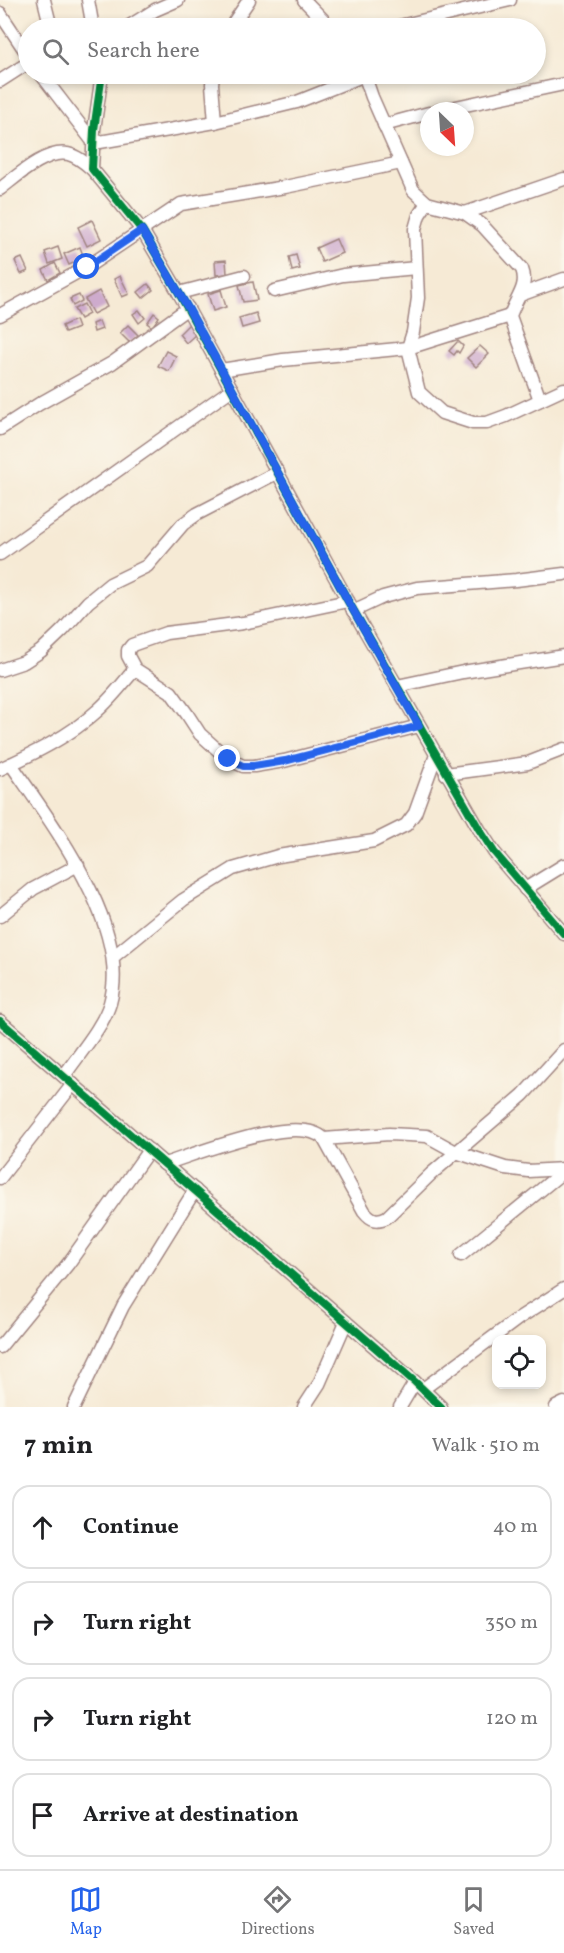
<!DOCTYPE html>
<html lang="en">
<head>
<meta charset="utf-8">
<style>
  body { margin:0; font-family:Vollkorn,serif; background:#f2f2f2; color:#202124 }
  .controls { position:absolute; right:18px; bottom:18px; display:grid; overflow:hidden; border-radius:12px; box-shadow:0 3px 9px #0003 }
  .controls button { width:54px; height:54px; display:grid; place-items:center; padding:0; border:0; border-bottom:2px solid #e0e0e0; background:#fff; color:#202124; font:30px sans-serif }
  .compass { position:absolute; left:420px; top:102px; width:54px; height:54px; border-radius:50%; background:#fff; box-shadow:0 3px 9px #0003; rotate:155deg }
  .stop { position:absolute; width:18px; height:18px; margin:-14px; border:4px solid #2563eb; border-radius:50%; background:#fff }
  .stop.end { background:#2563eb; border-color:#fff; box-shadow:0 2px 6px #0008 }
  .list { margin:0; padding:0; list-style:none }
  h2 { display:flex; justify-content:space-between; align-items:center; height:78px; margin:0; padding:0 24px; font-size:26px }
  h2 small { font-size:20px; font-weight:400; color:#757577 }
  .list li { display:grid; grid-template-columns:39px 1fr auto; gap:18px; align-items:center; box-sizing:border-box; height:84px; margin:0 12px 12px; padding:0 12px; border:2px solid #e0e0e0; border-radius:18px }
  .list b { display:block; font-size:22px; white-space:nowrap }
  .list em { font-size:20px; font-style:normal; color:#757577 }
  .icon { flex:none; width:33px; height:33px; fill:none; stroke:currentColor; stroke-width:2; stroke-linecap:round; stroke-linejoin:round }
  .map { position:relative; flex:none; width:564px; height:1407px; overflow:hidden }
  .search { position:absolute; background:#fff; box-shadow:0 3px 9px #0003; left:18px; right:18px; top:18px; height:66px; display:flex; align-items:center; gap:15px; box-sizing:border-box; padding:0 21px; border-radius:33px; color:#757577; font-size:22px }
  .sheet { height:462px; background:#fff }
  nav { display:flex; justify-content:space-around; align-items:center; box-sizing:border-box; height:84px; border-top:2px solid #e0e0e0; background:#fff; font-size:16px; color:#757577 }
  nav a { display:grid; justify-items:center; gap:3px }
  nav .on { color:#2563eb }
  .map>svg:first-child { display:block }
</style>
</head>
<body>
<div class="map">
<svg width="564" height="1407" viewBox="0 0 564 1407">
  <rect width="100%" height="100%" fill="#fbf7ec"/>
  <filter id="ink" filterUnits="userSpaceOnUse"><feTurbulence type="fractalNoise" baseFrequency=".0167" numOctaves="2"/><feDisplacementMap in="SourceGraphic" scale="12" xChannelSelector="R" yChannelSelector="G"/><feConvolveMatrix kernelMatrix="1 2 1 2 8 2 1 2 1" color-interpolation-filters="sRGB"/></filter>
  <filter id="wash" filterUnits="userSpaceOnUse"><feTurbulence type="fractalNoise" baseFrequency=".008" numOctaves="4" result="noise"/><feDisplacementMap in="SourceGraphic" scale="24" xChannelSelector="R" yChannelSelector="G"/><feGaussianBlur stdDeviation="1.35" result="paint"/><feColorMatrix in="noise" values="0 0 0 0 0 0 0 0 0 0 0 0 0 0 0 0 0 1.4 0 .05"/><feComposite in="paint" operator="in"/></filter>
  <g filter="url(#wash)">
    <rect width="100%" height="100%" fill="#f6ead5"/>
    <g id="blocks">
      <!-- building -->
      <g fill="#ceabcd">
        <polygon points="92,220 101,239 87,246 78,227"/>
        <polygon points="336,239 342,253 322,262 316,248"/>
        <polygon points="58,247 62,259 49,264 45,252"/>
        <polygon points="80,247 84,258 69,265 64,254"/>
        <polygon points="296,255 300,269 292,271 289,257"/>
        <polygon points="22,258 28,271 21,274 15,261"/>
        <polygon points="226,260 227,274 216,275 215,261"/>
        <polygon points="55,263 60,273 48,280 43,270"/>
        <polygon points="120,276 129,294 122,297 114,279"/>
        <polygon points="253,282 257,300 243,302 239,285"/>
        <polygon points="148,284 153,290 143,298 138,292"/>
        <polygon points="221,290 226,307 213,311 208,294"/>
        <polygon points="99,291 107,307 93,314 85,299"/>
        <polygon points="79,295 82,301 73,306 70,299"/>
        <polygon points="84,304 89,314 80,319 74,309"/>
        <polygon points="139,310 145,318 139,323 133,314"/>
        <polygon points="154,313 159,317 152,327 147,323"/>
        <polygon points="256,313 259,323 242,328 239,318"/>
        <polygon points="75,320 78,328 65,333 62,326"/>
        <polygon points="99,321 102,329 94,332 92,324"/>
        <polygon points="189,324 197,333 186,343 179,334"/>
        <polygon points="128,325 138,335 130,343 120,333"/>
        <polygon points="458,341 463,346 459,353 457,351 454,355 449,351"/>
        <polygon points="480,346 489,354 476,367 467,358"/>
        <polygon points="166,351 176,356 169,371 158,366"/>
      </g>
    </g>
  </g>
  <g filter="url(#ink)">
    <use href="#blocks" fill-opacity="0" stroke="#a08480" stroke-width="1.5"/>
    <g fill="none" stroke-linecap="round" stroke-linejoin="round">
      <defs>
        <g id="street">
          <polyline points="44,0 51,28"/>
          <polyline points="88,0 93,28"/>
          <polyline points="304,0 331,28"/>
          <polyline points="0,13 28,55"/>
          <polyline points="126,28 155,10 178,0"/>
          <polyline points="230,28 249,0"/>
          <polyline points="391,28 510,0"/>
          <polyline points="41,74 94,143 215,122 297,102 365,75"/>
          <polyline points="102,74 94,130 92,169 142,230 179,293 348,601 479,829 494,852 564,934"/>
          <polyline points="213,74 212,84 215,122"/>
          <path d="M364,74L372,97L413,190L427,203L465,213L482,225L522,269C529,287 515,299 510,316L540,400"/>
          <polyline points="0,81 28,63"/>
          <polyline points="437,111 564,84"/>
          <polyline points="384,125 429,113"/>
          <path d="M0,189C16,177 46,149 68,154C77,156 85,163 92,169"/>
          <polyline points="427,203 419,215 415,229 418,298 413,332 408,348 419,392 442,413 473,423 487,423 506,416 564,389"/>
          <polyline points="465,213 564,179"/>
          <polyline points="274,291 343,275 416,268"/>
          <polyline points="179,293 244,276"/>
          <polyline points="520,295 564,279"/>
          <polyline points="0,315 87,267 181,204 285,187 401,163"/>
          <polyline points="221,370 283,360 408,348 510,316"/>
          <polyline points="0,429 39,404 112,363 188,308"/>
          <polyline points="0,554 232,389"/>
          <polyline points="348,601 243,623 166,633 132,645 128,650 128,656 135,669 171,692 187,714 200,734 228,759 243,766 254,766 284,761 419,726"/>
          <polyline points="353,611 383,597 417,588 516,580 564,574"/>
          <polyline points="0,670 24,662 41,651 63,630 88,602 110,584 147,566 183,524 197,514 278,472"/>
          <polyline points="397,686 463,672 564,656"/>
          <path d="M11,764C51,823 132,927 110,1003C103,1027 78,1055 64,1076"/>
          <path d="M0,769C33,754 70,736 97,711C111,699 123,683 135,669"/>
          <polyline points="446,774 528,763 564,749"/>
          <polyline points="525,889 564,865"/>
          <polyline points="0,916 33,889 78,865"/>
          <polyline points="113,957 183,900 233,869 278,856 374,841 406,825 415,813 436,755"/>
          <polyline points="0,1021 415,1382 441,1407"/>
          <polyline points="324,1139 389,1134 427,1136 456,1152 505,1168 528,1171 564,1169"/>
          <path d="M164,1164C197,1154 299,1112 324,1139L364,1211C371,1220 377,1222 387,1217L431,1174L523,1095L564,1050"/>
          <polyline points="0,1178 73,1084"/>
          <polyline points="461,1255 564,1171"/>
          <polyline points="0,1347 68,1264 149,1150"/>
          <polyline points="423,1389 519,1318 564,1289"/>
          <polyline points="74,1407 123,1306 195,1190"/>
          <polyline points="304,1407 319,1384 346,1322"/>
          <polyline points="400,1407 415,1382"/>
          <polyline points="556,1407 564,1403"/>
        </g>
      </defs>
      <!-- street casing -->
      <use href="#street" stroke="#a08480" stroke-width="15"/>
      <!-- street -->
      <use href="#street" stroke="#fff" stroke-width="12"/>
      <defs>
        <g id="cycleway">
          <polyline points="102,74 94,130 92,169 142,230 179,293 348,601 479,829 494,852 564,934"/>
          <polyline points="0,1021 415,1382 441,1407"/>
        </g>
      </defs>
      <!-- cycleway casing -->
      <use href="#cycleway" stroke="#fbf7ec" stroke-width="11"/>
      <!-- cycleway -->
      <use href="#cycleway" stroke="#00873e" stroke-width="8"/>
    </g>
  </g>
  <g fill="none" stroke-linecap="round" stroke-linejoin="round" filter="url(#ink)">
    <!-- route -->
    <polyline stroke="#2563eb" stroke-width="8" points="87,267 142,230 188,308 348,601 419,726 285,761 254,766 243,766 228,759"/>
  </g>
</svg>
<div class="controls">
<button><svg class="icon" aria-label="locate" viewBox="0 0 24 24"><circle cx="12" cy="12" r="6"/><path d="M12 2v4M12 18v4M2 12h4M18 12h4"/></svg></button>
</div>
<svg class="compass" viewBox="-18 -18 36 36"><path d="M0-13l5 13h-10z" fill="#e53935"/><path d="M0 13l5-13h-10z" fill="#757577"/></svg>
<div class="stop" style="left:87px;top:267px"></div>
<div class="stop end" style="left:228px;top:759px"></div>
<div class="search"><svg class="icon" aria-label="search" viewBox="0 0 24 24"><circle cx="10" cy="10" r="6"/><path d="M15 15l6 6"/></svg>Search here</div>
</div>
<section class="sheet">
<h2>7 min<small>Walk · 510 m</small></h2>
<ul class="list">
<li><svg class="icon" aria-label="ahead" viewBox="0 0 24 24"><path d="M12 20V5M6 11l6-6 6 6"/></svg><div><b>Continue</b></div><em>40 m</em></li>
<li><svg class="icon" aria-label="right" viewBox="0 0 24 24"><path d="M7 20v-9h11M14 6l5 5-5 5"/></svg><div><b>Turn right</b></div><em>350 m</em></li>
<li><svg class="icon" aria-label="right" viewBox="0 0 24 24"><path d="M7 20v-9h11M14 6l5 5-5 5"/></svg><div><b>Turn right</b></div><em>120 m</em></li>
<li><svg class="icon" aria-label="arrive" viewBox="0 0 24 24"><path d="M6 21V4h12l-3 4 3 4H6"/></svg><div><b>Arrive at destination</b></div></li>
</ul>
</section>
<nav>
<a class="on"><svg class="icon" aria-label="map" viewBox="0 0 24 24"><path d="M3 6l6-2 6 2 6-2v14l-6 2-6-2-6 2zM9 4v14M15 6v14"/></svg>Map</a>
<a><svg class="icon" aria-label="directions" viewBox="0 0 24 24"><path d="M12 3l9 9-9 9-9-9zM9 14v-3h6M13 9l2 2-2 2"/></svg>Directions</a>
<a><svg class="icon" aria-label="saved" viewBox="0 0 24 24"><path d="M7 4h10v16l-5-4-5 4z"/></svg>Saved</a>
</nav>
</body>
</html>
